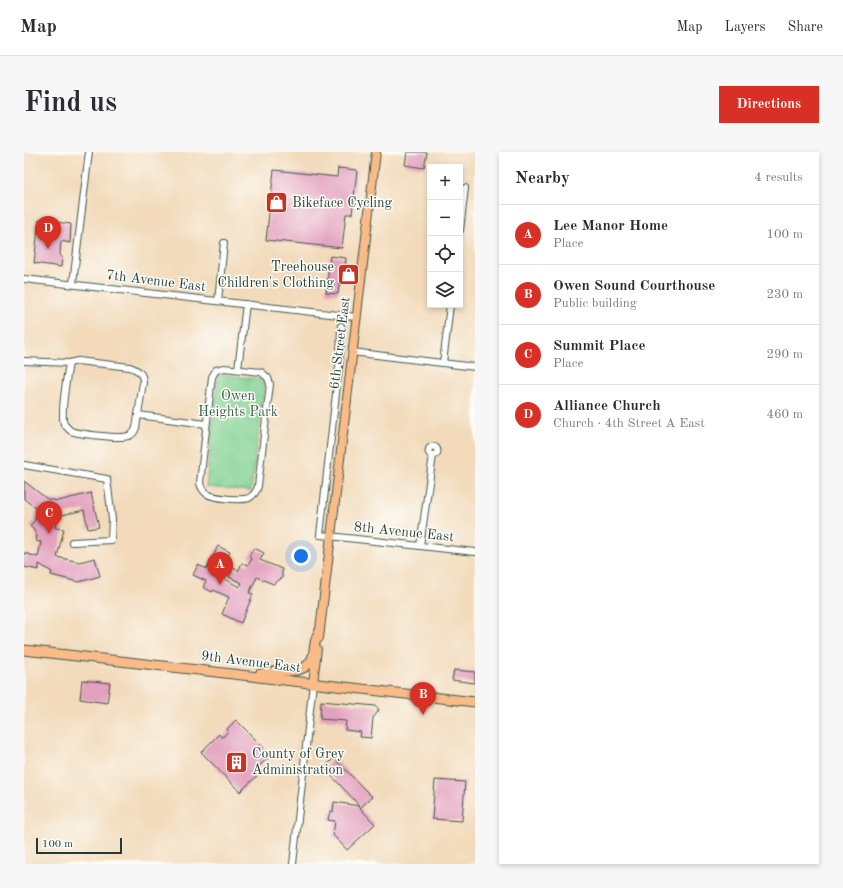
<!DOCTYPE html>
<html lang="en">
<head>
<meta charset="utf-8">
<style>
  body { margin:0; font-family:"Old Standard TT",serif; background:#f7f7f7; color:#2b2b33 }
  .controls { position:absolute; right:12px; top:12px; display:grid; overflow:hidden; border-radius:0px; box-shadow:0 2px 6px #0003 }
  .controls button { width:36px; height:36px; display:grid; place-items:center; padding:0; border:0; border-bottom:1px solid #e1e1e2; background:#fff; color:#2b2b33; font:20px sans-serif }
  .scale { position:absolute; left:12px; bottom:10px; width:86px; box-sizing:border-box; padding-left:4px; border:2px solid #1f3d34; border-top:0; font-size:11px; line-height:14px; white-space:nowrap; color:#1f3d34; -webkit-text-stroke:3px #fdfcf7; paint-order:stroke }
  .you { position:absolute; left:277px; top:404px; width:14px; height:14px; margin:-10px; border:3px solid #fff; border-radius:50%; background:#1a73e8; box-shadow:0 0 0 6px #1a73e833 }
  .badge { display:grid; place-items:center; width:26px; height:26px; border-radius:50%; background:#d93025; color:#fff; font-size:13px; font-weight:700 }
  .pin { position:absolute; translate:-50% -33px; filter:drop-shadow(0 1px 2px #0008) }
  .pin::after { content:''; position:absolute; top:21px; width:14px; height:12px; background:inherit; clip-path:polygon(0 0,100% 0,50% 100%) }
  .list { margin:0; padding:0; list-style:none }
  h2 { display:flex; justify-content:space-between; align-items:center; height:52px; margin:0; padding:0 16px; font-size:17px }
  h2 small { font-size:13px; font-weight:400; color:#7c7c81 }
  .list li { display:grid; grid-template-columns:26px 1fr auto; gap:12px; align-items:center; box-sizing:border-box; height:60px; padding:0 16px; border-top:1px solid #e1e1e2 }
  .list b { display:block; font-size:15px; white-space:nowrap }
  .list p { margin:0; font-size:13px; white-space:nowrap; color:#7c7c81 }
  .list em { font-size:13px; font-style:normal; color:#7c7c81 }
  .icon { flex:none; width:22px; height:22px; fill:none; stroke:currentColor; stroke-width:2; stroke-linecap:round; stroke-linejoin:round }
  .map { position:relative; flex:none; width:451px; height:712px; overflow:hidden; border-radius:0px }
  header { display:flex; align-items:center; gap:24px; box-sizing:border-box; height:56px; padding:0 20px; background:#fff; border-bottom:1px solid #e1e1e2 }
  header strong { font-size:19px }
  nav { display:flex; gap:22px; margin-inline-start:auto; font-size:14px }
  .intro { display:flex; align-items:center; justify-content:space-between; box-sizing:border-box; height:96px; padding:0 24px }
  h1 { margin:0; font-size:28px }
  .button { padding:10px 18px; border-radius:0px; background:#d93025; color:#fff; font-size:14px; font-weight:700 }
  main { display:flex; gap:24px; padding:0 24px }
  aside { flex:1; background:#fff; border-radius:0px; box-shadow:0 2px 6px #0003 }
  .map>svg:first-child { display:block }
</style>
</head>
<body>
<header>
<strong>Map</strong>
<nav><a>Map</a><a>Layers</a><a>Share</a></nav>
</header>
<div class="intro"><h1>Find us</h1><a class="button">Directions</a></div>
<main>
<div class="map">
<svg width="451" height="712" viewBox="0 0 451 712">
  <rect width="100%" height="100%" fill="#fdfcf7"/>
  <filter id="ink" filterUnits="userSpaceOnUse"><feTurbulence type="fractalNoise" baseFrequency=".025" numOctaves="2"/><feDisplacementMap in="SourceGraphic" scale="8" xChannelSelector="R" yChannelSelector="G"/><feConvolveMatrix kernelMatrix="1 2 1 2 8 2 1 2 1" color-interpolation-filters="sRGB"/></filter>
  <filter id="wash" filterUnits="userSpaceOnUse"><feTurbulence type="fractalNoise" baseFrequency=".012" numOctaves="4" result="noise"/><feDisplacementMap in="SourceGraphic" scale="16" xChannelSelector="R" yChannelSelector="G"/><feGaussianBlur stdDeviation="0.9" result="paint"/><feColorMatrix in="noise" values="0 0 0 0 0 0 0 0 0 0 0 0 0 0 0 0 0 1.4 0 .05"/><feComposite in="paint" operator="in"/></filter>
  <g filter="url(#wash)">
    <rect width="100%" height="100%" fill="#f2daba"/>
    <!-- green -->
    <polygon fill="#81d192" stroke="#508763" points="194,222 241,228 227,339 182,335"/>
    <g id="blocks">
      <!-- building -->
      <g fill="#e3a1bf">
        <polygon points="383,0 403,0 400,16 381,13"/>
        <polygon points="314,16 333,18 328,62 322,62 318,96 242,88 250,18 313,25"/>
        <polygon points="15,68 47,72 46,91 37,89 36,103 38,105 37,115 10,111"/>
        <polygon points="306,104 322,106 321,119 329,120 328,127 316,125 314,142 302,141"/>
        <polygon points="0,329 23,347 34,349 67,341 75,375 64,377 60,358 34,364 31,376 40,377 33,405 55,410 71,406 76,424 55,430 27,423 28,420 15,412 15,418 0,415 0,401 14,405 17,390 12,389 13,385 10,378 6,374 11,368 13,357 0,347"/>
        <polygon points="194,394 206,400 194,423 215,435 218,431 205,425 209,416 214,419 218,411 224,413 228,407 225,404 230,396 240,401 236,408 258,417 258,426 249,432 233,425 225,441 229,442 217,471 198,462 205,445 189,438 188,440 179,435 182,429 169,423 174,413 183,417"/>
        <polygon points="430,518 451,520 451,531 428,528"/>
        <polygon points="58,528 86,531 83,551 56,547"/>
        <polygon points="297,549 352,554 355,558 349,566 347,586 336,585 337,580 321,578 322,569 296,567"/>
        <polygon points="212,568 247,603 233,616 237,620 216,640 177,600 195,582 197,585 200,584 204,579 203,577"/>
        <polygon points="310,606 348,645 336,656 351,672 323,698 309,683 311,669 304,668 306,659 309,660 310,650 336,654 300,616"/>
        <polygon points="411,628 441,630 438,669 408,667"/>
      </g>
    </g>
  </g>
  <g filter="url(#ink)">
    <use href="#blocks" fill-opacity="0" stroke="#3f5548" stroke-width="1"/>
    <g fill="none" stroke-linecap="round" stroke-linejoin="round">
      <defs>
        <g id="minor">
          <polyline points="436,78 441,36"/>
          <polyline points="0,127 332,165"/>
          <polyline points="49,131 65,0"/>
          <polyline points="194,149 200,91"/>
          <polyline points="317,174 316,206 296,383 451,400"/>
          <polyline points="328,200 451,215"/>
          <path d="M0,209L45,211L54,209L106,215C114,218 119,221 119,230L112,276C111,279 109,283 104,284C97,287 54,282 47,279C44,277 42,274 40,272C36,263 43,223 45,211"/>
          <polyline points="419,211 426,153"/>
          <path d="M200,216L237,220L244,226L246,232L234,334C233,339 230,343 225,346C217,349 190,346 183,342C179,339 177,336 176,331L188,225L192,218Z"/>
          <polyline points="214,217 222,152"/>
          <polyline points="114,263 182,272"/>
          <circle cx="409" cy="299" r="4.5"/>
          <polyline points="0,313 83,327 88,367 87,388 48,390"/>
          <polyline points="396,394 409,303"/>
          <polyline points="269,712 289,531"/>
        </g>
        <g id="major">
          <polyline points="295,486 352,0"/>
          <polyline points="289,531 293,497"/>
        </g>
        <g id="highway">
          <polyline points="0,498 451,550"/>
          <path d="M236,522C240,521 244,520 248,520C263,518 283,523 289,504C291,496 290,487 295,480"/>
        </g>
      </defs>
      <!-- minor casing -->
      <use href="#minor" stroke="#3f5548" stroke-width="8"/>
      <!-- major casing -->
      <use href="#major" stroke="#3f5548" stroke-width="10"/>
      <!-- highway casing -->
      <use href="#highway" stroke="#3f5548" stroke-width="11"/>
      <!-- minor -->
      <use href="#minor" stroke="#fff" stroke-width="6"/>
      <!-- major -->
      <use href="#major" stroke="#f9bc89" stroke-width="8"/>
      <!-- highway -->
      <use href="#highway" stroke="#f9bc89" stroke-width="9"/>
    </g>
  </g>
  <!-- icons -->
  <defs>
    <symbol id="shop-square" viewBox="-11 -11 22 22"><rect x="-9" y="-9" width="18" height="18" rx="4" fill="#c8321e" stroke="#fdfcf7"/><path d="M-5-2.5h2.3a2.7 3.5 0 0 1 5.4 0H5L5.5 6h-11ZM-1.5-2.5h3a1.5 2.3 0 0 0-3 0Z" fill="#fff"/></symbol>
    <symbol id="building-square" viewBox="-11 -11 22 22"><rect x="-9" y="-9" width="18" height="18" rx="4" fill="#c8321e" stroke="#fdfcf7"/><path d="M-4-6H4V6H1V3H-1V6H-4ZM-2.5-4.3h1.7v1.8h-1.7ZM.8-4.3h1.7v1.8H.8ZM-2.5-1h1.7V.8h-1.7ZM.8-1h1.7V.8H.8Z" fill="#fff"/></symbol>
  </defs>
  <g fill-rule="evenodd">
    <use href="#shop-square" x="240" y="38" width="25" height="25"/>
    <use href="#shop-square" x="312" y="110" width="25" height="25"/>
    <use href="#building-square" x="200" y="598" width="25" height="25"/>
  </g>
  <g text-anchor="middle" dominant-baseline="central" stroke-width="3" stroke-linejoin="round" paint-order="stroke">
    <!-- poi labels -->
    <g font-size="14" fill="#1f3d34" stroke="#fdfcf7" text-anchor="start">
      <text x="268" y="51">Bikeface Cycling</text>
      <text x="310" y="115" text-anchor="end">Treehouse<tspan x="310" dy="16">Children's Clothing</tspan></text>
      <text x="228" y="602">County of Grey<tspan x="228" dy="16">Administration</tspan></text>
    </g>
    <!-- street labels -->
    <g font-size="14" fill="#1f3d34" stroke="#fdfcf7">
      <text transform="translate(132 129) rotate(7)">7th Avenue East</text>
      <text transform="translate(316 191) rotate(-83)">6th Street East</text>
      <text transform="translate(380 380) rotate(6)">8th Avenue East</text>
      <text transform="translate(227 510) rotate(7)">9th Avenue East</text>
    </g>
    <!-- park labels -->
    <g font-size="14" fill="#38624c" stroke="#fdfcf7">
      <text x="214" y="244">Owen<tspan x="214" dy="16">Heights Park</tspan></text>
    </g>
  </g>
</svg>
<div class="controls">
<button>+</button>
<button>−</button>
<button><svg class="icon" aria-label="locate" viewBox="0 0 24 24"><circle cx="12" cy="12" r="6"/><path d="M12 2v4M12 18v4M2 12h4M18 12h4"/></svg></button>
<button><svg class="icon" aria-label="layers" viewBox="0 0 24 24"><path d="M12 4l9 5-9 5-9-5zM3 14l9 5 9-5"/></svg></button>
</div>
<div class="scale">100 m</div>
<div class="you"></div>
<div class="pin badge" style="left:196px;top:433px">A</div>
<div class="pin badge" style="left:399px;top:563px">B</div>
<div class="pin badge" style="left:25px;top:382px">C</div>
<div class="pin badge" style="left:24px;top:97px">D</div>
</div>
<aside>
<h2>Nearby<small>4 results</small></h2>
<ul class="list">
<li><span class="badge">A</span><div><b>Lee Manor Home</b><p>Place</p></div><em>100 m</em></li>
<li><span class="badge">B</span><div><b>Owen Sound Courthouse</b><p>Public building</p></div><em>230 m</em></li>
<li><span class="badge">C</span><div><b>Summit Place</b><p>Place</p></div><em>290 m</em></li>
<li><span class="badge">D</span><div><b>Alliance Church</b><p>Church · 4th Street A East</p></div><em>460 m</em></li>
</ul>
</aside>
</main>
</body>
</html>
